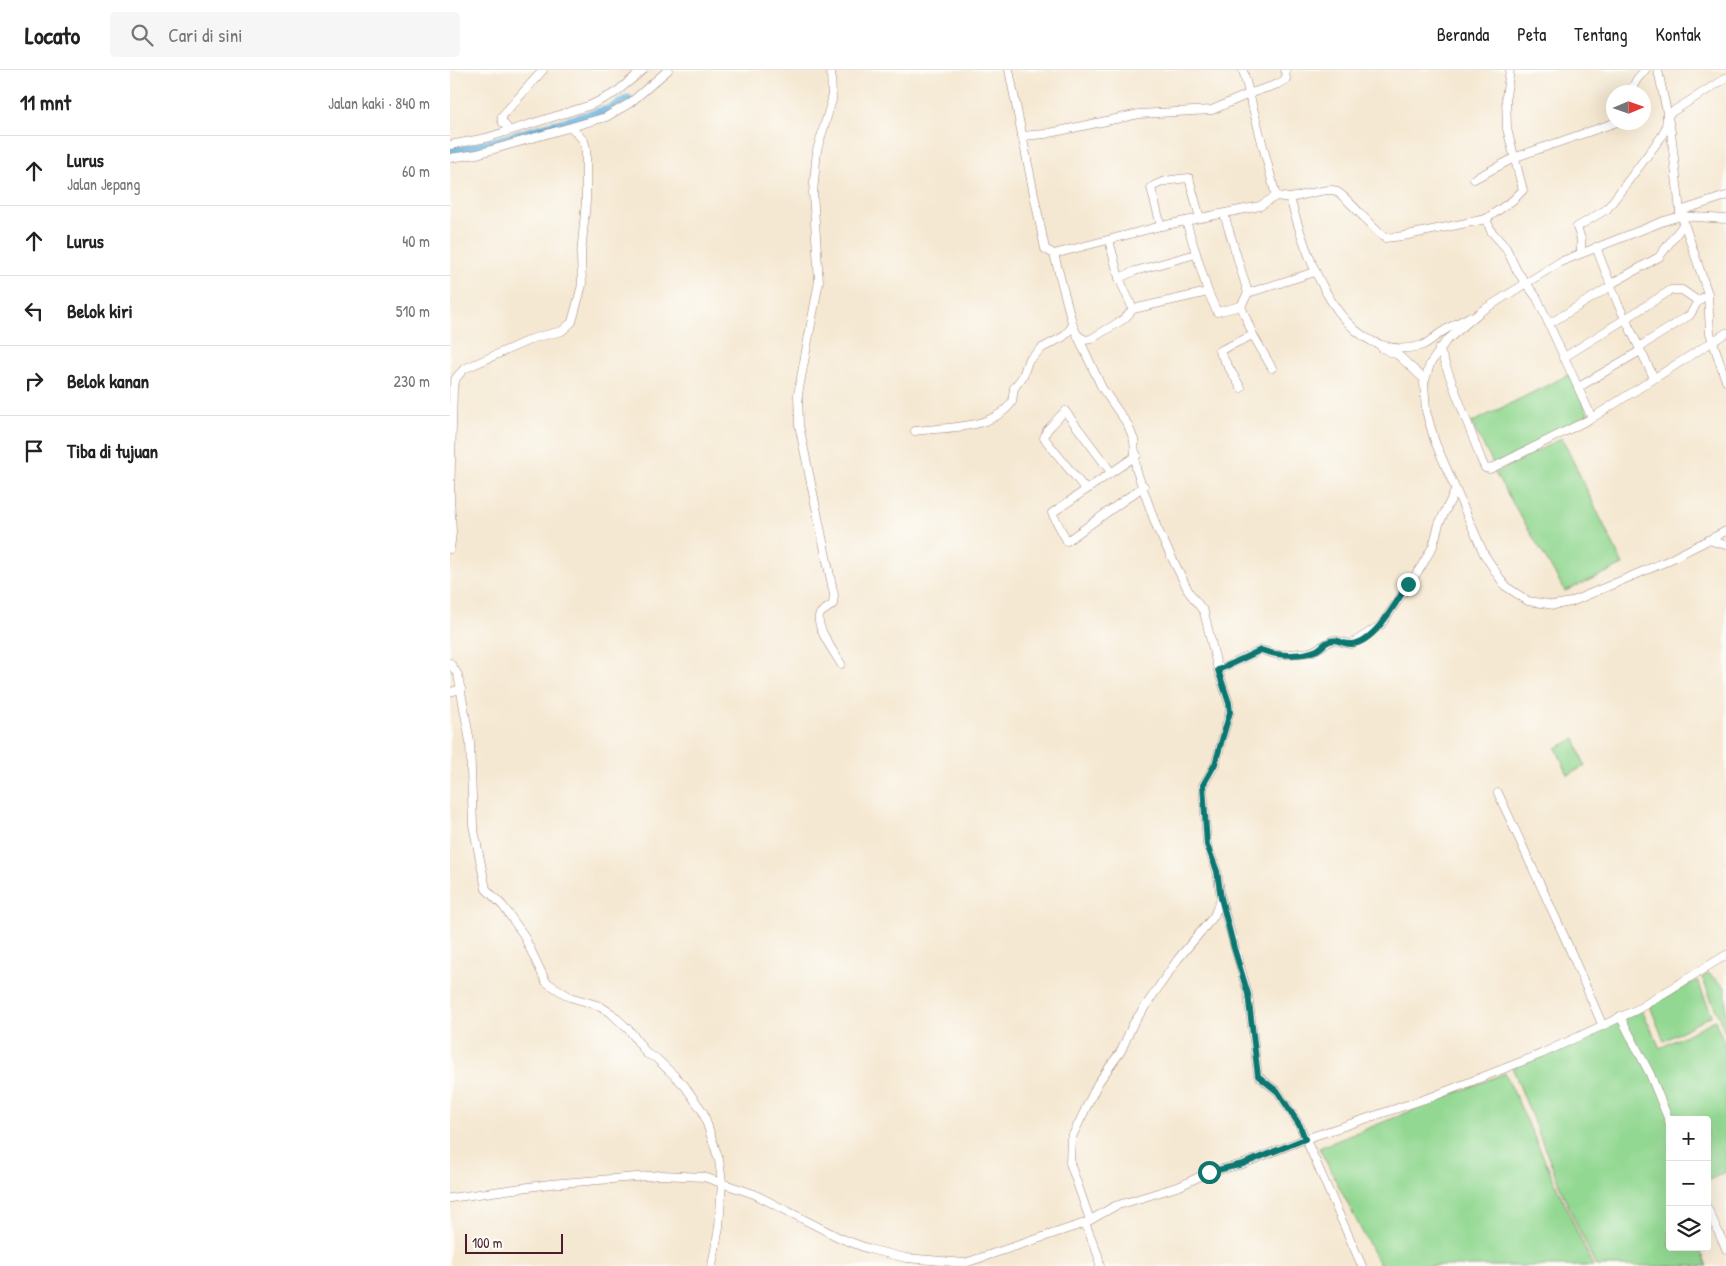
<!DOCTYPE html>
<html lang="id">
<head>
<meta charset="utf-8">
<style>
  body { margin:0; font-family:"Patrick Hand",sans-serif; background:#f6f6f6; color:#222 }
  .controls { position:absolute; right:15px; bottom:15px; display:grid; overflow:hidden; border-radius:5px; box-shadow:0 5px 20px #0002 }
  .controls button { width:45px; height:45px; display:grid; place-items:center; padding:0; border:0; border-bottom:1px solid #e0e0e0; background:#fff; color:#222; font:25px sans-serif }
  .compass { position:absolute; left:1156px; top:15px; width:45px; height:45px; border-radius:50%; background:#fff; box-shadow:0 5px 20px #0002; rotate:88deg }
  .scale { position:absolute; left:15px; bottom:12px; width:98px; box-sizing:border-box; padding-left:5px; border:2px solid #4a1f2b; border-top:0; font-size:14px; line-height:18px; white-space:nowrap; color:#4a1f2b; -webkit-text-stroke:4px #fdfcf7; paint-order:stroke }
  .stop { position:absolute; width:15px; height:15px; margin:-11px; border:4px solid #0f766e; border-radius:50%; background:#fff }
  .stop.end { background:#0f766e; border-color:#fff; box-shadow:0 1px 5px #0008 }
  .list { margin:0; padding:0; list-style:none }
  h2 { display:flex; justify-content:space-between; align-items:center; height:65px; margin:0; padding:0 20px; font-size:21px }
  h2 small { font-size:16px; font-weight:400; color:#767676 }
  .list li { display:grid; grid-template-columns:32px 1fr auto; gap:15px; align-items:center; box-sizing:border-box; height:70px; padding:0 20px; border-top:1px solid #e0e0e0 }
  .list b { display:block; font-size:19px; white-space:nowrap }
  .list p { margin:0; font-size:16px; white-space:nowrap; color:#767676 }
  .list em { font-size:16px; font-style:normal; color:#767676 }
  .icon { flex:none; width:28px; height:28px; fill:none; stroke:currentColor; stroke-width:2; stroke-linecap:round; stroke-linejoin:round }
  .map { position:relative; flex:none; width:1276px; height:1196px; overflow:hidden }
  header { display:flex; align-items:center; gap:30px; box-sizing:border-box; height:70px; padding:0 25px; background:#fff; border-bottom:1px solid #e0e0e0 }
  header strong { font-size:24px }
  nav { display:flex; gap:28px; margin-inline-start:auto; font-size:18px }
  .search { width:350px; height:45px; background:#f6f6f6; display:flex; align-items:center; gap:12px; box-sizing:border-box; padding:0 18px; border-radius:5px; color:#767676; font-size:19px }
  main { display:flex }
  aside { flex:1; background:#fff }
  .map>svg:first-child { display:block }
</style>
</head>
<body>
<header>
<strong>Locato</strong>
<div class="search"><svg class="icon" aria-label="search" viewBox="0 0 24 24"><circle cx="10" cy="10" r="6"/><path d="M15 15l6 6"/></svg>Cari di sini</div>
<nav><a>Beranda</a><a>Peta</a><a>Tentang</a><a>Kontak</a></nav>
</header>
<main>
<aside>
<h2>11 mnt<small>Jalan kaki · 840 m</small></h2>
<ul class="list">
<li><svg class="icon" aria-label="ahead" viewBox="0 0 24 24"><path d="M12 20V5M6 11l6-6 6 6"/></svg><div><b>Lurus</b><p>Jalan Jepang</p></div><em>60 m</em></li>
<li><svg class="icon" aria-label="ahead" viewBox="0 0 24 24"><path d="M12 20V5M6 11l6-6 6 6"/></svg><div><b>Lurus</b></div><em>40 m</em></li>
<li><svg class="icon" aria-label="left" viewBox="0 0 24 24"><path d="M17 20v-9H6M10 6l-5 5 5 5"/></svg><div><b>Belok kiri</b></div><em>510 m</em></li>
<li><svg class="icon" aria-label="right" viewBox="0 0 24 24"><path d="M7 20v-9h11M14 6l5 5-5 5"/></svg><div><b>Belok kanan</b></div><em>230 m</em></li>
<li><svg class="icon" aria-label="arrive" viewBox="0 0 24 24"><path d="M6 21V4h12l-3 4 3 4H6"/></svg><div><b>Tiba di tujuan</b></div></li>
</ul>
</aside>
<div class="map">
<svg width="1276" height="1196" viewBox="0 0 1276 1196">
  <rect width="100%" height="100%" fill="#fdfcf7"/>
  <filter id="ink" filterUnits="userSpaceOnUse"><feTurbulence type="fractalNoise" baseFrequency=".02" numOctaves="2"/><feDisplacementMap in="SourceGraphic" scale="10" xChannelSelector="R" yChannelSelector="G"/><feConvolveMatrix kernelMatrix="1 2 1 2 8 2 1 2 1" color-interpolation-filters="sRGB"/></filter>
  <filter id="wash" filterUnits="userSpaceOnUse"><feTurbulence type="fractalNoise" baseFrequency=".0096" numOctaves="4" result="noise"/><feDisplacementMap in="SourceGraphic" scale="20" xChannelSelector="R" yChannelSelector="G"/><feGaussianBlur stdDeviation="1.12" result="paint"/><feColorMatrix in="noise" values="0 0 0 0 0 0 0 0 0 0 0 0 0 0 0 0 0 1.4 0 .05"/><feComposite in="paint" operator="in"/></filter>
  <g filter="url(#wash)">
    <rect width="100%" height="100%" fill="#f5e8d2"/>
    <!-- green -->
    <g fill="#93d892" stroke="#6e7c5e">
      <polygon points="1120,304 1139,346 1044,395 1021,353"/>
      <polygon points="1112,368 1173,495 1115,521 1045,403"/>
      <polygon points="1125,669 1135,696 1118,705 1106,678"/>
      <polygon points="1258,903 1276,918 1276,964 1252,908"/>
      <polygon points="1247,910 1262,945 1214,971 1200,936"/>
      <polygon points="1192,940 1210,978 1265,950 1276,977 1276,1102 1257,1111 1257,1050 1220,1050 1220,1177 1249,1177 1257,1196 1146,1196 1115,1129 1062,997"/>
      <polygon points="1055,1003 1143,1196 930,1196 869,1078"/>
    </g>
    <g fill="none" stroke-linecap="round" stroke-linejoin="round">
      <!-- river -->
      <polyline stroke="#60b0db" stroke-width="11" points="0,82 22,79 161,40 178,30"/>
    </g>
  </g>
  <g filter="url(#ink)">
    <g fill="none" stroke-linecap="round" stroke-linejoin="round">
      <defs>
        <g id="street">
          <path d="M381,0L382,30L367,80L363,123L369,211L348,324L349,355L384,525L383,534C379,538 373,540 370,544C363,554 386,585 391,594"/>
          <polyline points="559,0 595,179 604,184 623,256 652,318 678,355 684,370 686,399 707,458 739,522 754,542 768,600 779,633 780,641 765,695 753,715 757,775 767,801 771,828 764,846 728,889 683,954 671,981 648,1013 621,1069 620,1093 640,1150"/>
          <polyline points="1060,0 1056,26 1057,59 1073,120 1063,130 1036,149 1041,161 1056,178 1067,201 1087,228 1142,348"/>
          <polyline points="1208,0 1221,62 1230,141 1258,224 1260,263 1276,311"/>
          <polyline points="1180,22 1187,9 1195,0"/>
          <polyline points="58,59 52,51 52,46 93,0"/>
          <polyline points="572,66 595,64 689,44 762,40 801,23 828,14 836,9 835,0"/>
          <polyline points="0,75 36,68 141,35 165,23 193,0"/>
          <polyline points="0,88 27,84 156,47 180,33 218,0"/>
          <polyline points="1024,109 1066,87 1167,52"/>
          <path d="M826,126L840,128C856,186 891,296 970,276C978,274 985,266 992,262C1001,256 1010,252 1019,247"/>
          <path d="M840,128C853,126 870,119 883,120C894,122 922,159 935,168L953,166L1036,149"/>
          <polyline points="1230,141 1276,126"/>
          <polyline points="1276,149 1231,146 1214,151 1110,192 1030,242 996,271 980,294 974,313 976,341 985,372 1034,484 1055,516 1078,531 1104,535 1121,532 1215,492 1276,461"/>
          <polyline points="736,151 758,222 767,242 791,236 798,223 774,144"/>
          <path d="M711,156L701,118C710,110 727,109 739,108L750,148"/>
          <polyline points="659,170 669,208 683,239"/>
          <polyline points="1146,177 1168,234 1204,308"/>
          <polyline points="1131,183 1131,169 1127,157 1157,139 1212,66 1216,57 1217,45 1276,8"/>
          <polyline points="604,184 711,156 810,136 826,126 793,0"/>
          <polyline points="669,208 685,201 746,184"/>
          <polyline points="1161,214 1209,187 1233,155"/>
          <polyline points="798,223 865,202"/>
          <polyline points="791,236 803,265 822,298"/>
          <polyline points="1099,254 1161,216"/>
          <polyline points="629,266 635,270 641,269 674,249 683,239 758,222"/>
          <polyline points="1189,277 1240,245 1248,231"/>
          <polyline points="932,278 948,285 975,310"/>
          <polyline points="989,278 1031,389 1035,398 1040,399 1142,348 1276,263"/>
          <polyline points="1113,288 1221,220 1232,220 1248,231 1258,224"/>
          <polyline points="1129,317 1190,281"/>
          <polyline points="791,318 769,281 803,265"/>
          <path d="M465,361C495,357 543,360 562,332L564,318L573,306L578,291L592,278L613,267L623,256"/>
          <polyline points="687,385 602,443 617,471 694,416"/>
          <polyline points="636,420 594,368 597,360 615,341 661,402"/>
          <polyline points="1258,470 1276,475"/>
          <polyline points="0,479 2,462 0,429 3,318 6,308 14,299 84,268 112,261 122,252 132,215 131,185 136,131 136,78 134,71 122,58"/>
          <polyline points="0,593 8,605 20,672 23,755 36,819 53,836 73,864 96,912 120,927 150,936 161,943 180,961 197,984 206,988 234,1015 253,1042 269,1090 272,1112 269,1157 262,1196"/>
          <polyline points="768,600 811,580 828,585 861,582 883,570 901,574 931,555 971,497 983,476 989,454 1005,421"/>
          <polyline points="0,622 11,619"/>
          <polyline points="1048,723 1114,866 1152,954"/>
          <polyline points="771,829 798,924 808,1006 828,1022 850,1056 912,1196"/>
          <polyline points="1170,946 1200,1004 1220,1053"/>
          <polyline points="0,1128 100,1114 211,1105 254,1107 304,1124 390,1168 419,1179 456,1188 515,1193 635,1153 665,1136 730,1116 759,1102 793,1094 855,1069 984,1026 1091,984 1188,939 1276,885"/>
          <polyline points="1257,1137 1276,1179"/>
          <polyline points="635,1153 648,1185 650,1196"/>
        </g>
      </defs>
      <!-- street casing -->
      <use href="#street" stroke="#a0847e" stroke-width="9"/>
      <!-- street -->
      <use href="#street" stroke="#fff" stroke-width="8"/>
    </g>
  </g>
  <g fill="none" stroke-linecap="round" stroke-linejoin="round" filter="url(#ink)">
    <!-- route -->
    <path stroke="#0f766e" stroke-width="6" d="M759,1102L793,1094L855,1069L850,1056L828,1022L808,1006L798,924L784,878L771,828L767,801L757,775L753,715L765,694L780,642L779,633L768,600L811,580C827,586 852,587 867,580C871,578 873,575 876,573C887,566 891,575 902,574C925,572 946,532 958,514"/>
  </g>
</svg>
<div class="controls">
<button>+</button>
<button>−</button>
<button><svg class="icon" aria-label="layers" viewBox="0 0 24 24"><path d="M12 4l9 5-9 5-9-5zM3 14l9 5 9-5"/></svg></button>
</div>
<svg class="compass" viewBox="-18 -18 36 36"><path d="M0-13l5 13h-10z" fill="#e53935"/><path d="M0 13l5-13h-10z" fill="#767676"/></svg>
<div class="scale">100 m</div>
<div class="stop" style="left:759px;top:1102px"></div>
<div class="stop end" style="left:958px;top:514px"></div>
</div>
</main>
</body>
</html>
